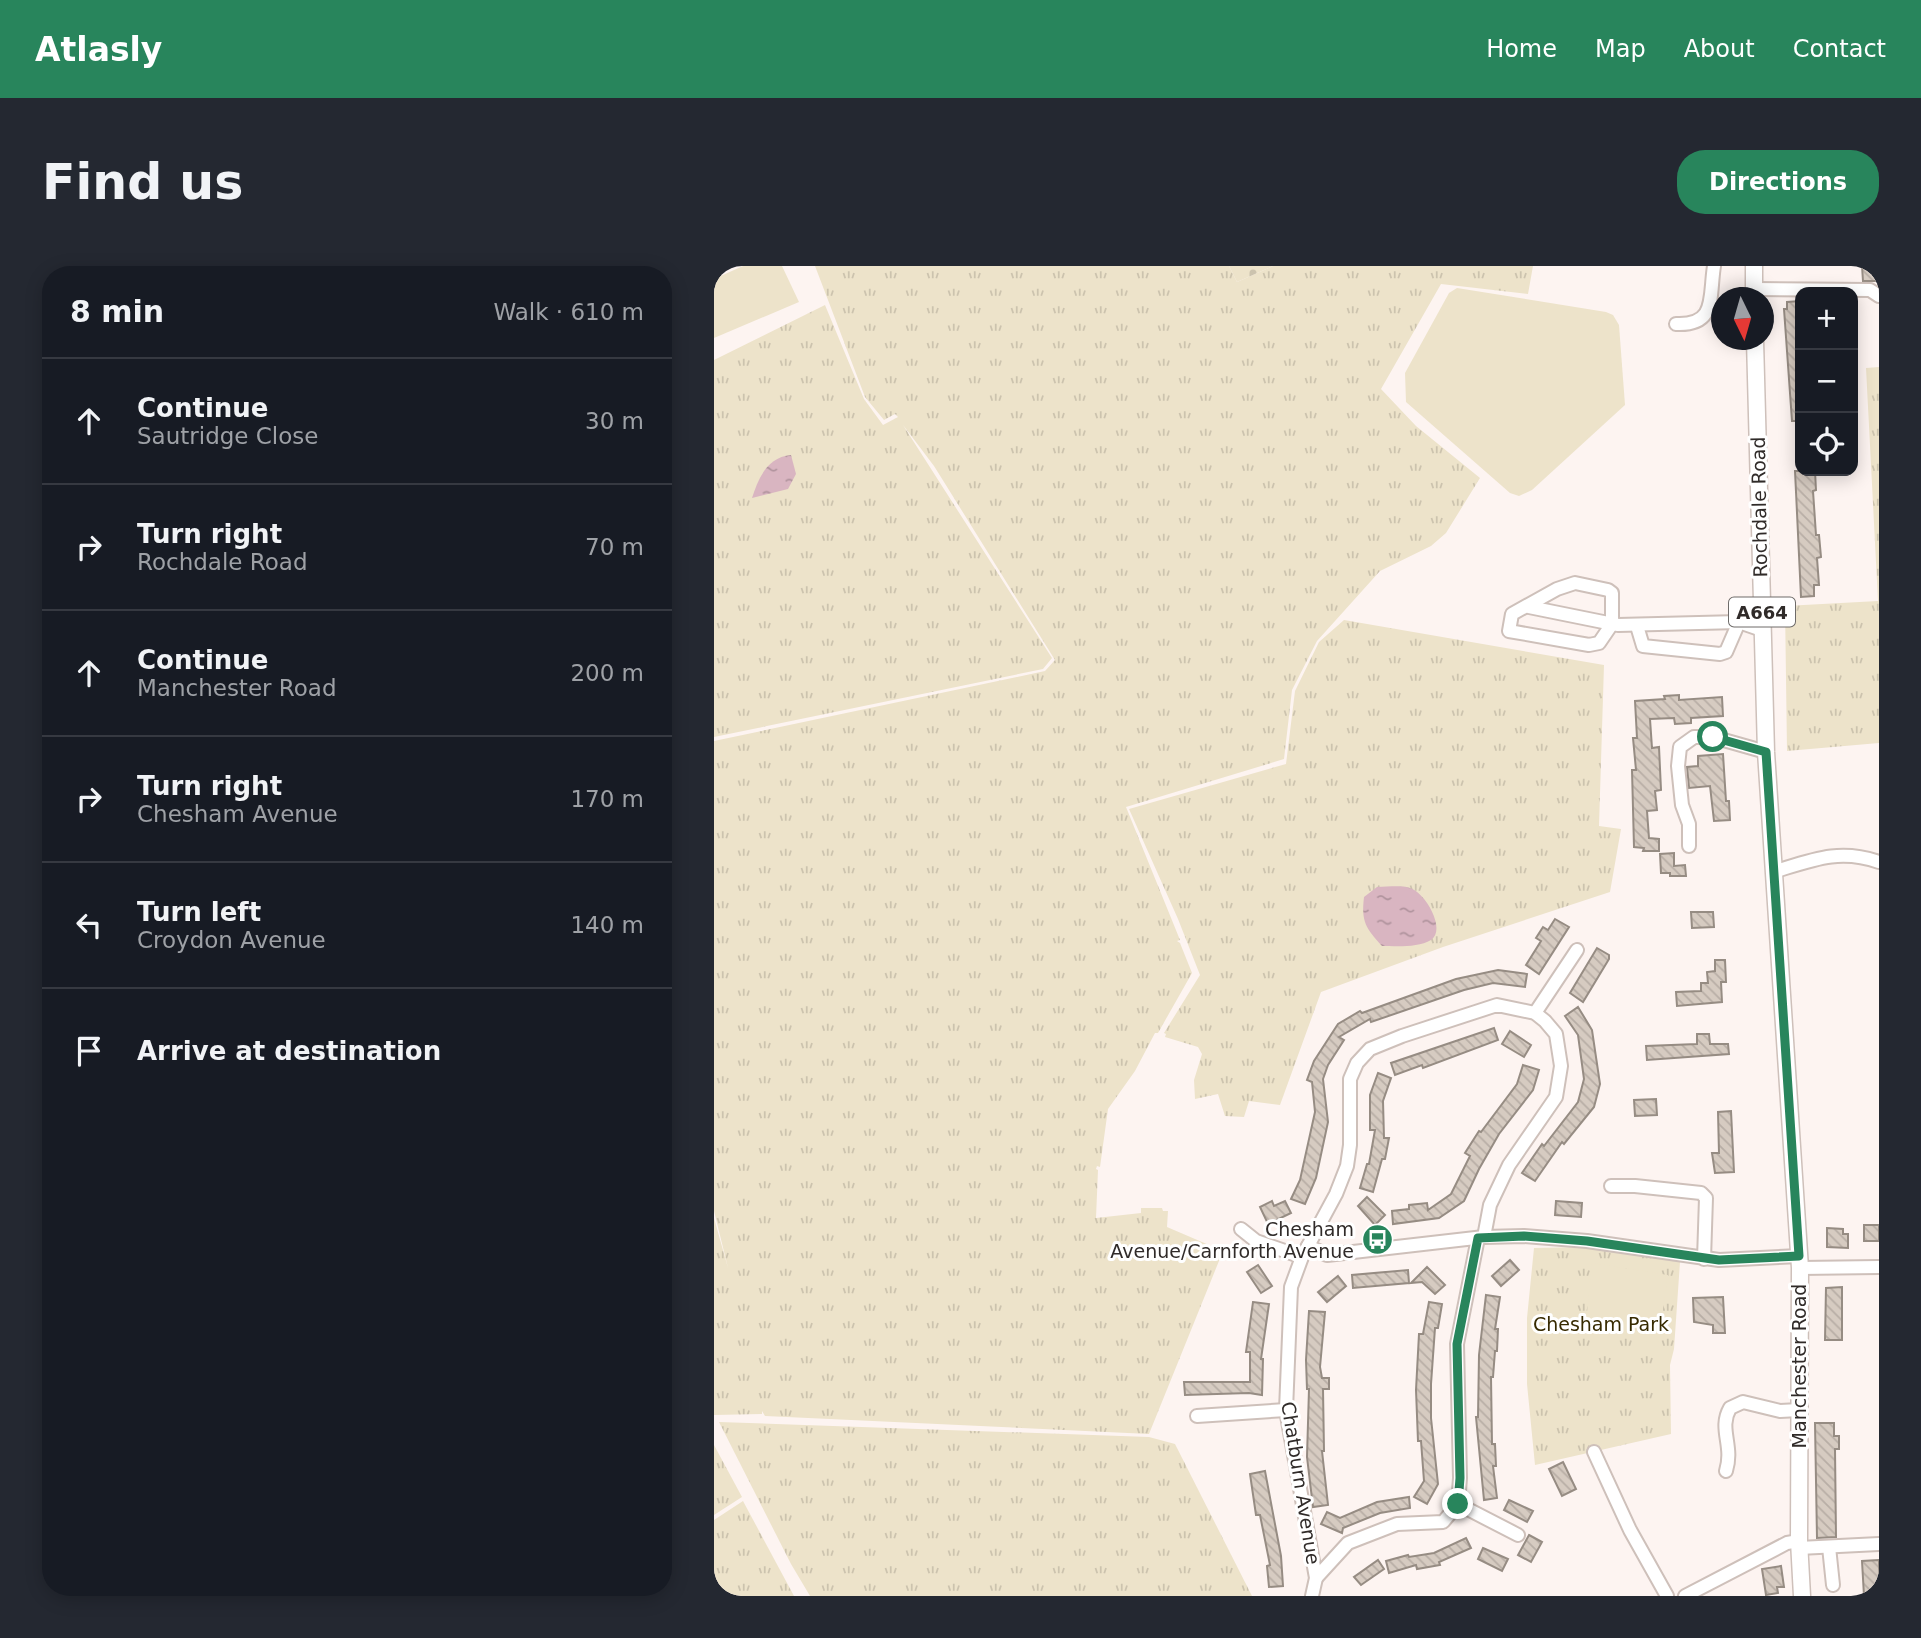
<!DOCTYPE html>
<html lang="en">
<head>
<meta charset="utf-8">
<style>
  body { margin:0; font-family:"DejaVu Sans",sans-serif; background:#242831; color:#f1f3f6 }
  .controls { position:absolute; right:21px; top:21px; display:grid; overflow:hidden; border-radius:14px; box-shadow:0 4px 18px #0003 }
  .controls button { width:63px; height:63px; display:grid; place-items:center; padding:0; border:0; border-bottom:2px solid #363941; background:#171b24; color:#f1f3f6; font:35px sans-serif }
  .compass { position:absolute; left:997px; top:21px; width:63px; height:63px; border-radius:50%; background:#171b24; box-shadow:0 4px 18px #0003; rotate:175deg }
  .stop { position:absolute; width:21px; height:21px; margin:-16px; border:5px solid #28855c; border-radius:50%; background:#fff }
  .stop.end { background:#28855c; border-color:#fff; box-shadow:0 2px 7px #0008 }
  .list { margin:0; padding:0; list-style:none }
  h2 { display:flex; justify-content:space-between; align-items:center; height:91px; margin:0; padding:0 28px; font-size:30px }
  h2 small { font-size:23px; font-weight:400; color:#9ea1a6 }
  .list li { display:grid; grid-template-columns:46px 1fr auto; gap:21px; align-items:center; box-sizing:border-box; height:126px; padding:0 28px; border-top:2px solid #363941 }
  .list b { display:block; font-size:26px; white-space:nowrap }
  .list p { margin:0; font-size:23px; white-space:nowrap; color:#9ea1a6 }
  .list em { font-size:23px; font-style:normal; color:#9ea1a6 }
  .icon { flex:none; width:38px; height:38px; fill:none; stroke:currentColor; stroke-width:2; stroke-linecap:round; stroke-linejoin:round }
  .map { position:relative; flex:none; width:1165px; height:1330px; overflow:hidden; border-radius:28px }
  header { display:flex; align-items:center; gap:42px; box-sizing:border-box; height:98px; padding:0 35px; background:#28855c; color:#fff }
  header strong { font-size:33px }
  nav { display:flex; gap:38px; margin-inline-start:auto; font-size:24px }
  .intro { display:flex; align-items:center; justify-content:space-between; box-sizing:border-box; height:168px; padding:0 42px }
  h1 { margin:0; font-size:49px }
  .button { padding:18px 32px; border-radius:28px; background:#28855c; color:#fff; font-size:24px; font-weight:700 }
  main { display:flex; gap:42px; padding:0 42px }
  aside { flex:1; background:#171b24; border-radius:28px; box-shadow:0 4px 18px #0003 }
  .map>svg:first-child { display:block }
</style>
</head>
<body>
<header>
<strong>Atlasly</strong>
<nav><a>Home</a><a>Map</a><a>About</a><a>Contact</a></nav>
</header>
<div class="intro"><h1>Find us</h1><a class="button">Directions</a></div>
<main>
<aside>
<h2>8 min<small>Walk · 610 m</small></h2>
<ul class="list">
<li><svg class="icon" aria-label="ahead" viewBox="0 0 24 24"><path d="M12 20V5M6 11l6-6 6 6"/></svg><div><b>Continue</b><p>Sautridge Close</p></div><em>30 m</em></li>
<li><svg class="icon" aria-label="right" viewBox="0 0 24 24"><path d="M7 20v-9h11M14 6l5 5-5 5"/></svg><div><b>Turn right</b><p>Rochdale Road</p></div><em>70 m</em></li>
<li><svg class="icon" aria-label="ahead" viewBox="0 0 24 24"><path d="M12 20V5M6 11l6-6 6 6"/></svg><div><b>Continue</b><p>Manchester Road</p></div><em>200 m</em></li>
<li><svg class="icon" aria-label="right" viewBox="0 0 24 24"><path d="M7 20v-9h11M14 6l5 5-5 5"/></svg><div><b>Turn right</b><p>Chesham Avenue</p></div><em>170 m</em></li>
<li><svg class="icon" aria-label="left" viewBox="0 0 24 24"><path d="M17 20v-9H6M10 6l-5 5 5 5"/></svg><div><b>Turn left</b><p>Croydon Avenue</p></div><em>140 m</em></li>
<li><svg class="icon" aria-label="arrive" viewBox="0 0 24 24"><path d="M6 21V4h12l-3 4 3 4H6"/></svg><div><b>Arrive at destination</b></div></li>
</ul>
</aside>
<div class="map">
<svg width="1165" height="1330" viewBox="0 0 1165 1330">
  <defs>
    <pattern id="grass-tufts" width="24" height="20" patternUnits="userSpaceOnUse" patternTransform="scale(1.75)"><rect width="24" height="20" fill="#ede3ca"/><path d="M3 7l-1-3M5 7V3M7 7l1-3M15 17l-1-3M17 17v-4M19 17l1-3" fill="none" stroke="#ccc3ae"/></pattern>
    <pattern id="cemetery-stones" width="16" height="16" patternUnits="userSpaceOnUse" patternTransform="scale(1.75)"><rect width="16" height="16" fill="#ede3ca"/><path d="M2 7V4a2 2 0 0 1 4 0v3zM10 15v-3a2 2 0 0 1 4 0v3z" fill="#ccc3ae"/></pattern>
    <pattern id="water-ripples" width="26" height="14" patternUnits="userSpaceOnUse" patternTransform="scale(1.75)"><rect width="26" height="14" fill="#d9b5c1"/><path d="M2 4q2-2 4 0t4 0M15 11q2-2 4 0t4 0" fill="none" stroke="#b0939d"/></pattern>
    <pattern id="building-back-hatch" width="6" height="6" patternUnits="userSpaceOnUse" patternTransform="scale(1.75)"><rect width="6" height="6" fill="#d6cbc1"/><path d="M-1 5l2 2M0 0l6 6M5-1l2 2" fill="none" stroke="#b8aea6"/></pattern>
  </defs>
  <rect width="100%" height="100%" fill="#fdf4f1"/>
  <!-- grass -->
  <g fill="url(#grass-tufts)">
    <polygon points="101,0 515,0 523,16 559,0 819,0 814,28 727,18 667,123 702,160 766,212 732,267 717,280 666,305 603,375 578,424 570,493 412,541 466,674 463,675 466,677 478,707 444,767 441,767 421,805 394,843 386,901 383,900 382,903 384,904 382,952 427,947 427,942 448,942 449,945 454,945 453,961 509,985 435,1168 51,1150 48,1145 48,1148 0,1149 0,952 14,1002 0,945 0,475 331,405 341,394 220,200 189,159 338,392 329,403 0,471 0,94 111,39 150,133 169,159 184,151 181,148 170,154 151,131"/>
    <polygon points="1165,101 1165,477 1073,485 1071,340 1164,335 1152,102"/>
    <polygon points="630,354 890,399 885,560 907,563 896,626 729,681 607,726 566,839 535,835 530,851 511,850 504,828 481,833 480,814 488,788 484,781 451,771 452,768 450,767 486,709 464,653 415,543 572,498 581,425 605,376"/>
    <polygon points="869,981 966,996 960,1083 956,1099 957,1168 821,1199 813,1118 813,1052 820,982"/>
    <polygon points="5,1156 435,1171 461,1178 538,1330 96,1330 77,1298"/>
    <polygon points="0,1179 28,1231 0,1249"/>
    <polygon points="29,1235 80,1330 0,1330 0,1254"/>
  </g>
  <!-- cemetery -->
  <polygon fill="url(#cemetery-stones)" points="515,0 559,0 523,16"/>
  <!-- pitch -->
  <g fill="#ede3ca">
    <polygon points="29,0 68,0 85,36 0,72 0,13"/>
    <polygon points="743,22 892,46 899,49 905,59 911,139 818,224 805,230 796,227 692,136 691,107 735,27"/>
    <polygon points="878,997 954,1009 944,1077 871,1066"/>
  </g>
  <!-- water -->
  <g fill="url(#water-ripples)">
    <path d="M77,189L82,208L74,223L38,232C44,213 53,191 77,189Z"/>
    <path d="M663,621C674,621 686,619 696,622C711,626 733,664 717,674C704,682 682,680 668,680C652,662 647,656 650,631Z"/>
  </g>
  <!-- building -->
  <g fill="url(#building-back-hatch)" stroke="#968c83" stroke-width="2">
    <polygon points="1148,0 1165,0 1165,15 1149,15"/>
    <polygon points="1086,35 1086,155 1078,155 1070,43 1073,43 1073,36"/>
    <polygon points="1081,205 1101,205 1102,224 1099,225 1102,269 1105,269 1107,291 1103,292 1105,319 1100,319 1100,330 1087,331"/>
    <polygon points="965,429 965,434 1008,431 1009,450 977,452 977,457 961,458 960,452 936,453 938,482 945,481 947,524 941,525 943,544 933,545 935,572 945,573 945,585 929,585 930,582 920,581 918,504 922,504 919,472 923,472 921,435 951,433 950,430"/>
    <polygon points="1009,488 1012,535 1015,535 1016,554 1000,555 996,520 975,522 973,501 984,500 984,490"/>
    <polygon points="960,587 960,600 971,599 972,610 956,610 956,607 947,607 946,588"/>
    <polygon points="977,646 999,646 1000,661 978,662"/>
    <polygon points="841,653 855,661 825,708 812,699 827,675 822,672 829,661 834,664"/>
    <polygon points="883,682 895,689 895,693 869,736 856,727"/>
    <polygon points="1001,694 1011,694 1012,716 1007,716 1008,736 963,740 962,726 987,725 987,717 994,717 993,706 1001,705"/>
    <polygon points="784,704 813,708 811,721 779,717 750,724 657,756 656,753 625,771 630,774 614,799 609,813 614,856 602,912 591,938 577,933 586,914 601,846 598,816 593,814 600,795 624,758 646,745 648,747 742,713"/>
    <polygon points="864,741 878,764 886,818 880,841 850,878 848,876 821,915 808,907 828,878 830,880 864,836 870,813 864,769 851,750"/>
    <polygon points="780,762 784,774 709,802 708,799 681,809 677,797"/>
    <polygon points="796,765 817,779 810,791 788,778"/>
    <polygon points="983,768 995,768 996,778 1014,778 1015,788 933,794 932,780 983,778"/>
    <polygon points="809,799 825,804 819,824 785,868 765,903 750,935 725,952 679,958 678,945 695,943 695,939 713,937 714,944 737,928 756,890 751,887 765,865 767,866 803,818"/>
    <polygon points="664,807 677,812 669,835 670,872 675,872 671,893 668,893 659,926 646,922 653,898 655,898 661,864 656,864 656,829"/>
    <polygon points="942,833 943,849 921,850 920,834"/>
    <polygon points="1017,845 1020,906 1001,907 998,887 1005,887 1004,846"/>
    <polygon points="653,931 671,949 661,959 644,940"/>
    <polygon points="558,935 560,940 571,935 577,947 554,958 546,941"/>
    <polygon points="842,935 868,937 867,951 841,949"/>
    <rect x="1150" y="959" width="15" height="16"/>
    <polygon points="1113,962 1129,963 1129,968 1134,968 1134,982 1113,981"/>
    <polygon points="796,994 805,1004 787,1020 778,1010"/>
    <polygon points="544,999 558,1020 547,1027 533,1006"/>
    <polygon points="713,1001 731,1019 721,1028 708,1016 697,1017"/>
    <polygon points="694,1004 695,1017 639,1022 638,1009"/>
    <polygon points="624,1010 632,1020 613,1036 604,1026"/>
    <polygon points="1128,1021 1128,1074 1111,1074 1112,1022"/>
    <polygon points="772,1029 786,1031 781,1063 784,1063 783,1085 781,1085 779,1111 777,1111 778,1178 781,1178 782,1200 779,1200 783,1232 770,1234 762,1151 764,1151 765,1089"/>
    <polygon points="1009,1031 1011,1067 999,1067 999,1059 980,1056 979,1032"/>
    <polygon points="539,1036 555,1038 547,1093 549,1093 548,1129 535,1127 471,1129 470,1116 536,1116 536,1086 532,1086"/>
    <polygon points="715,1036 728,1038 724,1062 721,1062 717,1118 717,1152 724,1218 713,1238 700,1231 710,1215 707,1175 704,1175 702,1124 705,1068 709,1068"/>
    <polygon points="595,1045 611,1046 606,1101 608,1112 615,1112 615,1123 609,1123 610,1185 608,1185 614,1239 599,1241 593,1191 595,1123 593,1123 592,1094"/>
    <polygon points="1101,1157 1120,1157 1120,1170 1125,1170 1125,1183 1121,1183 1122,1271 1103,1272"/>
    <polygon points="849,1196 862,1223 848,1230 835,1203"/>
    <polygon points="551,1205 567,1290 569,1320 555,1321 553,1300 556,1299 546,1249 542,1249 536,1208"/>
    <polygon points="695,1231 696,1242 666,1247 629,1262 628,1267 607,1258 613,1246 626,1252 663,1236"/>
    <polygon points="795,1234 819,1245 813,1256 790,1244"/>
    <polygon points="815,1269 828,1276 817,1296 804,1289"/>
    <polygon points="752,1272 757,1282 725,1296 726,1299 703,1303 702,1299 675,1307 672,1295 694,1289 695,1291 720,1287"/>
    <polygon points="769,1282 794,1293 788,1305 764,1293"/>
    <polygon points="664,1294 670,1303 647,1319 640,1311"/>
    <polygon points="1165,1294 1165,1330 1150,1330 1148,1295"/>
    <polygon points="1067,1300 1070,1321 1063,1321 1064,1327 1052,1329 1048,1303"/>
  </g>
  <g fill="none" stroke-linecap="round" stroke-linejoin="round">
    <defs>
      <g id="minor">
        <polyline points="1040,23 1156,24 1165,30"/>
        <path d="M962,58C1003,60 995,31 1000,0"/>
        <polygon points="861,317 894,324 898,327 898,358 885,377 875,379 795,365 798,348 843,323"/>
        <polyline points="815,341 904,359 1025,356 1048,364"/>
        <polyline points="923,360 929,380 1006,388 1012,386 1025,356 1048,339"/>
        <polyline points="975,580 975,558 968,539 964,500 966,481 980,471 999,471 1052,486"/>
        <path d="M1059,606C1098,594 1125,582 1165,596"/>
        <polyline points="821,747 863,684"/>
        <polyline points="897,920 921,920 987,927 992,932 990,993"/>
        <polyline points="527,963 542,975 588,991"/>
        <polyline points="594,980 613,989 770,971 810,970 873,975 1005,994 1085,990"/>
        <polyline points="1086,1002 1165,1001"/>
        <polyline points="483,1150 572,1144"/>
        <polyline points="880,1186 916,1264 953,1330"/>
        <path d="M1012,1205C1020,1179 1004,1163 1016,1142L1029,1136L1066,1145L1085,1144"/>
        <polyline points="744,1238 804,1269"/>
        <polyline points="1115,1281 1119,1319"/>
        <polyline points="1085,1282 1165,1278"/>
        <polyline points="602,1312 634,1277 683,1258 729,1256 744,1238 746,1212 743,1078 764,972"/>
        <polyline points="598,1330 602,1312 572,1144 577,1021 588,991 622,928 633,900 636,879 636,813 643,797 656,783 688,770 783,739 821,747 831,755 842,768 847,800 842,831 795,899 776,939 770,971"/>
        <polyline points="971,1330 1073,1277 1085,1275"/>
      </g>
      <g id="major">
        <polyline points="1040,0 1040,32"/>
        <polyline points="1041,74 1052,486 1086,1002 1085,1275 1088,1330"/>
      </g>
    </defs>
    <!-- minor casing -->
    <use href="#minor" stroke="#cec0ba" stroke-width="16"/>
    <!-- major casing -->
    <use href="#major" stroke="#cec0ba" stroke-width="19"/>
    <!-- minor -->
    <use href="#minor" stroke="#fff" stroke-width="12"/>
    <!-- major -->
    <use href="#major" stroke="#fff" stroke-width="16"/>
  </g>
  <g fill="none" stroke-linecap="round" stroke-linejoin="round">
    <!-- route -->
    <polyline stroke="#28855c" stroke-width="9" points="744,1238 746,1212 743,1078 764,972 810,970 873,975 1005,994 1085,990 1052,486 999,471"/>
  </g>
  <!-- icons -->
  <defs>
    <symbol id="bus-disc" viewBox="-11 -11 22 22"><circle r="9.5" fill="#28855c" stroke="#fff"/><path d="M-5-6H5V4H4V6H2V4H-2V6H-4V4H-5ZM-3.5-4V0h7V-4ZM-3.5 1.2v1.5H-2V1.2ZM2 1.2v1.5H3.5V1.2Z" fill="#fff"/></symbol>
  </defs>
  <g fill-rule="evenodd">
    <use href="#bus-disc" x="646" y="956" width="35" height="35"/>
  </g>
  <g text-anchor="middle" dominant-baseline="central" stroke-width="6" stroke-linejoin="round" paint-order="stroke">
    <!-- shield labels -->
    <rect fill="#fff" stroke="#6e6b69" stroke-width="2" x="1015" y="331.5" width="66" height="29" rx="5"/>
    <g font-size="18" font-weight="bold" fill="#302b29">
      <text x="1048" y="346">A664</text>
    </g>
    <!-- street labels -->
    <g font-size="19" fill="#302b29" stroke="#fff">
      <text transform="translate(1045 241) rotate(-91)">Rochdale Road</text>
      <text transform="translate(1085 1100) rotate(-90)">Manchester Road</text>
      <text transform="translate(587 1217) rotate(81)">Chatburn Avenue</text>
    </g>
    <!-- poi labels -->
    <g font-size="19" fill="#302b29" stroke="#fff" text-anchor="end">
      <text x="640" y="963">Chesham<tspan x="640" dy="22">Avenue/Carnforth Avenue</tspan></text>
    </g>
    <!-- park labels -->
    <g font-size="19" fill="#372a01" stroke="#fff">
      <text x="887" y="1058">Chesham Park</text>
    </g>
  </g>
</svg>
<div class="controls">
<button>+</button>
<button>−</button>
<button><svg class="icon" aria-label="locate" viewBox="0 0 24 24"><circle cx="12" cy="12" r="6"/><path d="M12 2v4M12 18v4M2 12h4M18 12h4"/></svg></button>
</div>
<svg class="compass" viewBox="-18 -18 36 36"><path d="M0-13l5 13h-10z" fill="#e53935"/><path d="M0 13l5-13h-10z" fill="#9ea1a6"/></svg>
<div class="stop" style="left:999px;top:471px"></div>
<div class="stop end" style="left:744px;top:1238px"></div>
</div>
</main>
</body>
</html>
